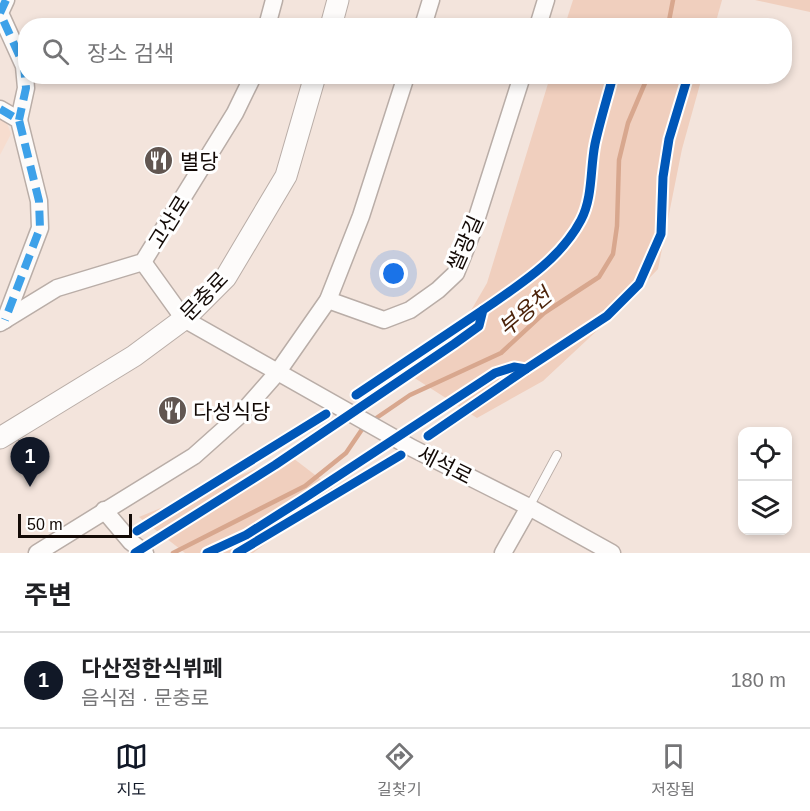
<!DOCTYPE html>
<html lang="ko">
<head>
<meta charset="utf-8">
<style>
  body { margin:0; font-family:Arial,"Noto Sans KR",sans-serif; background:#f2f2f2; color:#202124 }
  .controls { position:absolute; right:18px; bottom:18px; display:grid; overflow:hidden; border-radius:12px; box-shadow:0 3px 9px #0003 }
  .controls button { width:54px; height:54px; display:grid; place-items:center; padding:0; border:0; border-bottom:2px solid #e0e0e0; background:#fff; color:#202124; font:30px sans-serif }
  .scale { position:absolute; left:18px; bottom:15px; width:114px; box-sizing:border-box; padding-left:6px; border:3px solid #130a06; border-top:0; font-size:16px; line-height:21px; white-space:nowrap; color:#130a06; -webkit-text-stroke:4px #fff; paint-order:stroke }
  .you { position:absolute; left:394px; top:274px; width:21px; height:21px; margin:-15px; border:4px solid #fff; border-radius:50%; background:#1a73e8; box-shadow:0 0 0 9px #1a73e833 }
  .badge { display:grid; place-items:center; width:39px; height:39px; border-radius:50%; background:#111827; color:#fff; font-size:20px; font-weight:700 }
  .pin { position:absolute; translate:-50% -50px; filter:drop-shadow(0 2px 3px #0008) }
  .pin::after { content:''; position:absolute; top:32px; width:21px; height:18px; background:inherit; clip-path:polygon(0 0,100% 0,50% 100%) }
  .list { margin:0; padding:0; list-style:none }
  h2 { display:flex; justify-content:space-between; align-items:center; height:78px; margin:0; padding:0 24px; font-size:26px }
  h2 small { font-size:20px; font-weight:400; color:#757577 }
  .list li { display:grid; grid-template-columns:39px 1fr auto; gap:18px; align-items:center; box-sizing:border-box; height:96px; padding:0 24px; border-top:2px solid #e0e0e0 }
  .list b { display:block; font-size:22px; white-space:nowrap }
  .list p { margin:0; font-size:20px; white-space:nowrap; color:#757577 }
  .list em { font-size:20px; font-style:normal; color:#757577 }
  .icon { flex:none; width:33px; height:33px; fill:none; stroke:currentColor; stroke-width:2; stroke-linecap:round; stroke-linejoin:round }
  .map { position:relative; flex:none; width:810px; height:553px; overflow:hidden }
  .search { position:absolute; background:#fff; box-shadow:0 3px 9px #0003; left:18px; right:18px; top:18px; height:66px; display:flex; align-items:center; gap:15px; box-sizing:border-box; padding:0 21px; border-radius:24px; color:#757577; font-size:22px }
  .sheet { height:174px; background:#fff }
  nav { display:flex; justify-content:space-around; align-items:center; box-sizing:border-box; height:84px; border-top:2px solid #e0e0e0; background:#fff; font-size:16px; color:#757577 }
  nav a { display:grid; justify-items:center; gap:3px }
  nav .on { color:#111827 }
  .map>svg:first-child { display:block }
</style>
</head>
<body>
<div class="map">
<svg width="810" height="553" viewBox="0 0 810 553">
  <rect width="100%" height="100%" fill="#f3e4dc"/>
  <!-- built -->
  <polygon fill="#f7ddcf" points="0,113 4,115 11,134 0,155"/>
  <!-- green -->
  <g fill="#f0cfbe">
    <polygon points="573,0 722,0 715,25 565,25"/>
    <polygon points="755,0 810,0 810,12"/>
    <polygon points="550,77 702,77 682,149 658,269 617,312 543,381 477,418 413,377 452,343 487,283"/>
    <polygon points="289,455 336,491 253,553 185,553 139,517"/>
  </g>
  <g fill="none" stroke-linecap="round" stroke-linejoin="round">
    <!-- stream -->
    <g stroke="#d8a78e" stroke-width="4.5">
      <polyline points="668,26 673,0"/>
      <polyline points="372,421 410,395 501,353 544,313 599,277 613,254 617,226 619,160 628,123 648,76"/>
      <polyline points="173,553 305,486 346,453 365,425"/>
    </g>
    <defs>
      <polyline id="service" points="529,507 557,455"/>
      <g id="minor">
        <polyline points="6,0 0,13 24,66 26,88 19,120"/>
        <polyline points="267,26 274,0"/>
        <polyline points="423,26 431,0"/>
        <polyline points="538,26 546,0"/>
        <polyline points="0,109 19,120 39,201 40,228 5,320"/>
        <polyline points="143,262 184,319 412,448 529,507 612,553"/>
        <polyline points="328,300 384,320 410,310 438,290 456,273 472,233 522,76"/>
        <polyline points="0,323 57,288 143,262 235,113 253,76"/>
        <polyline points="104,510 131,542 145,553"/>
        <polyline points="37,553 194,456 240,415 277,373 328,300 361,216 406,76"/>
        <polyline points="503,553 529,507"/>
      </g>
      <g id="tertiary">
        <polyline points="331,26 338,0"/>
        <polyline points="0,438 134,356 184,319 226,277 286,176 315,76"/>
      </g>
    </defs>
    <!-- service casing -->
    <use href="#service" stroke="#b9ada7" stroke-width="10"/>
    <!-- minor casing -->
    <use href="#minor" stroke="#b9ada7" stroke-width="19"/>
    <!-- tertiary casing -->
    <use href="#tertiary" stroke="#b9ada7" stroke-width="23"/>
    <!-- service -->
    <use href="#service" stroke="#fdfbfa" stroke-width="8"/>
    <!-- minor -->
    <use href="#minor" stroke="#fdfbfa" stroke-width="16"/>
    <!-- tertiary -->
    <use href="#tertiary" stroke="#fdfbfa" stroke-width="21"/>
    <!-- quiet -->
    <g stroke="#3da1e9" stroke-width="8" stroke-dasharray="15 8" stroke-linecap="butt">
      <polyline points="6,0 0,13 24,66 26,88 19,120"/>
      <polyline points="0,109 19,120 39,201 40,228 5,320"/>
    </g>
    <defs>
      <g id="cycleway">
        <polyline points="356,395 483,310"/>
        <polyline points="428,436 526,369"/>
        <polyline points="137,531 326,414"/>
        <path d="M135,553L275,465L454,344L479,326L483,310C519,285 560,260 581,220C593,197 590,169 595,144C600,121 607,99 613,76"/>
        <polyline points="207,553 246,535 303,499 495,373 514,367 526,369 607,316 639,284 661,234 663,177 669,139 688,76"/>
        <polyline points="237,553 401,455"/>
      </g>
    </defs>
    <!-- cycleway casing -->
    <use href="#cycleway" stroke="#fff" stroke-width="13"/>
    <!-- cycleway -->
    <use href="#cycleway" stroke="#0057b8" stroke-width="9"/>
  </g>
  <!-- icons -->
  <defs>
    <symbol id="restaurant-disc" viewBox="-11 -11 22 22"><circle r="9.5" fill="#615651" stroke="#fff"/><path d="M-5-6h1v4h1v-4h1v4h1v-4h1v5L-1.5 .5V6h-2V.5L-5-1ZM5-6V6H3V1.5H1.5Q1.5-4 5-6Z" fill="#fff"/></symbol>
  </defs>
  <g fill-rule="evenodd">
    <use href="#restaurant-disc" x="142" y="144" width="33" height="33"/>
    <use href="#restaurant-disc" x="156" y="394" width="33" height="33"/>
  </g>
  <g text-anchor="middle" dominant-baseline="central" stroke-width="6" stroke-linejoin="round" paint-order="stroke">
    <!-- poi labels -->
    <g font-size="21" fill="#130a06" stroke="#fff" text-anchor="start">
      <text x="180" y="161">별당</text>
      <text x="193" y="411">다성식당</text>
    </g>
    <!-- street labels -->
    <g font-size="21" fill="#130a06" stroke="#fff">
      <text transform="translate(169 222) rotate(-58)">고산로</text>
      <text transform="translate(465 243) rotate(-66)">쌀광길</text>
      <text transform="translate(204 296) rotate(-46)">문충로</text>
      <text transform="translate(445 465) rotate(27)">세석로</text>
    </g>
    <!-- water labels -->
    <g font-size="22" font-style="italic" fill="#4c230a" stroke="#fff">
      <text transform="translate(525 312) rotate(-40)">부용천</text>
    </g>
  </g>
</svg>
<div class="controls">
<button><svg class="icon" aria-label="locate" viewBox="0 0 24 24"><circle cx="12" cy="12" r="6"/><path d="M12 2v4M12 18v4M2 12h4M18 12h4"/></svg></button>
<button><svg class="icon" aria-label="layers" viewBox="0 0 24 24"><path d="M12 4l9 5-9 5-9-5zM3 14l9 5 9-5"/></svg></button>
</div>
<div class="scale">50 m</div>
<div class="you"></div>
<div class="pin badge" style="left:30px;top:487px">1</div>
<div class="search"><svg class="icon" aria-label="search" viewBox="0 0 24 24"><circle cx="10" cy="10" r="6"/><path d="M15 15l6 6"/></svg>장소 검색</div>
</div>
<section class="sheet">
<h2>주변<small></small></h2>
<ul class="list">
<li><span class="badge">1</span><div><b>다산정한식뷔페</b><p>음식점 · 문충로</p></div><em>180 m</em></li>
</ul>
</section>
<nav>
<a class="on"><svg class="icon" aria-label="map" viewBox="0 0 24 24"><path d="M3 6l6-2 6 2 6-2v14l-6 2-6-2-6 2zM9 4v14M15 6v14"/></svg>지도</a>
<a><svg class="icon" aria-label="directions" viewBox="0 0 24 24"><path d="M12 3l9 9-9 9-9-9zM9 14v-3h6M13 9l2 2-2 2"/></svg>길찾기</a>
<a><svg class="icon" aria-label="saved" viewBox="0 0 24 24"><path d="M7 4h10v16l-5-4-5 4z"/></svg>저장됨</a>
</nav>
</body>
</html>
